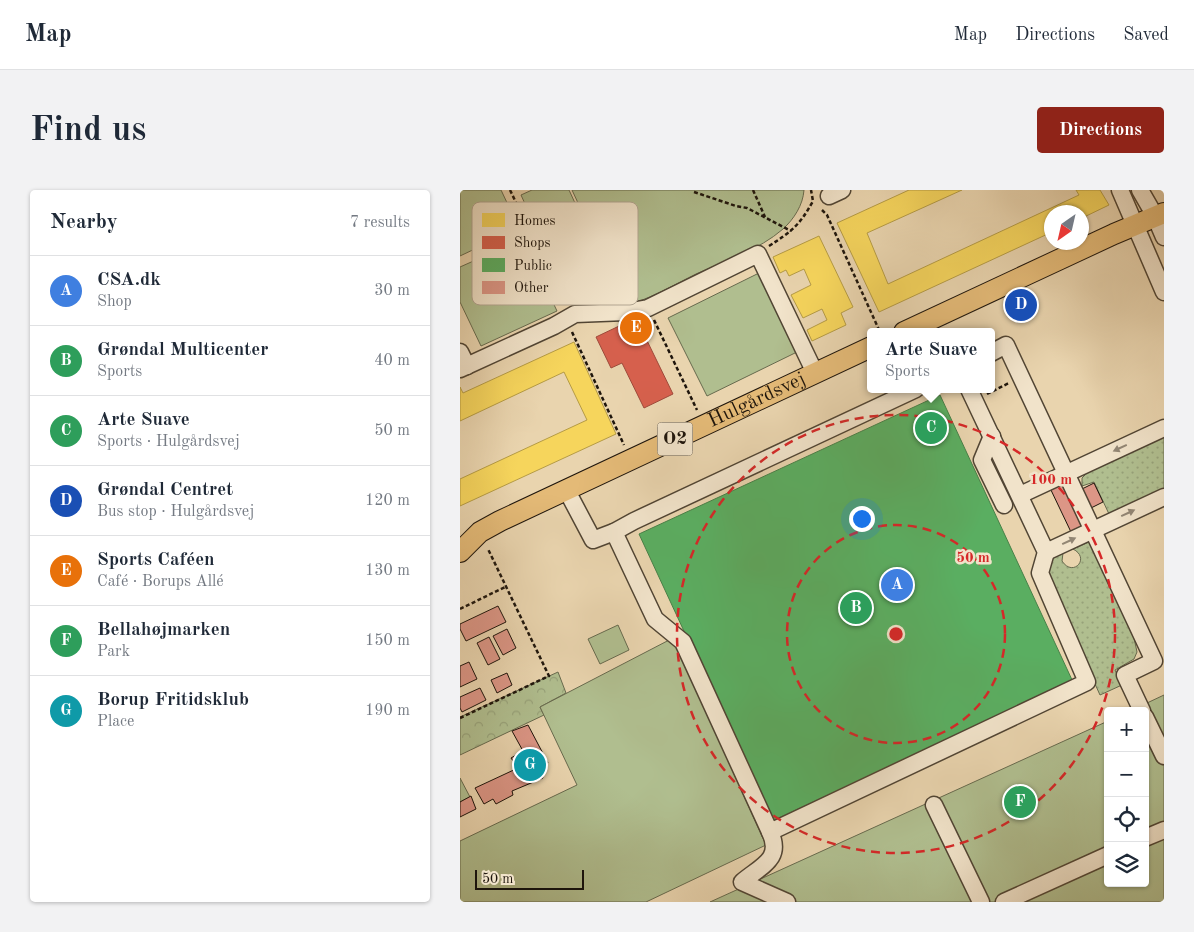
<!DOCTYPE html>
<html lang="en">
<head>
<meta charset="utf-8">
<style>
  body { margin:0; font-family:"Old Standard TT",serif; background:#f2f2f3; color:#1f2937 }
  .controls { position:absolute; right:15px; bottom:15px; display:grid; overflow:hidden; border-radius:5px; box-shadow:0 1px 4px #0004 }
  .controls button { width:45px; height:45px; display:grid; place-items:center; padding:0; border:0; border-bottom:1px solid #e0e1e3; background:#fff; color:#1f2937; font:25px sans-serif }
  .compass { position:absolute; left:584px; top:15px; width:45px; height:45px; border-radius:50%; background:#fff; box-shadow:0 1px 4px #0004; rotate:214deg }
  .scale { position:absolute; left:15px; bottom:12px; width:109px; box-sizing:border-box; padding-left:5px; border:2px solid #1e150c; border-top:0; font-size:14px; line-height:18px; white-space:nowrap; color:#1e150c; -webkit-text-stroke:4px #f1e3ca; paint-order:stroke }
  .you { position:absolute; left:401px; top:328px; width:18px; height:18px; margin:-12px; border:4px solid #fff; border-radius:50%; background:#1a73e8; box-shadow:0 0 0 8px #1a73e833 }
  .badge { display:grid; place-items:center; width:32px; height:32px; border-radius:50%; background:#8f2418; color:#fff; font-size:16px; font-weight:700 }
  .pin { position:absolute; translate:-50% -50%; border:2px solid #fff; box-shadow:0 1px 5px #0006 }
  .popup { position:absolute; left:407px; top:138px; width:128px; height:65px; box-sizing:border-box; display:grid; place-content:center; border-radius:5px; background:#fff; filter:drop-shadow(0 1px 4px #0005); font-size:16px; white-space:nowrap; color:#747a83 }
  .popup b { font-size:19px; color:#1f2937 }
  .popup::after { content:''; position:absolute; left:50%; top:100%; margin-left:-10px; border:10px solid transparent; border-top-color:#fff }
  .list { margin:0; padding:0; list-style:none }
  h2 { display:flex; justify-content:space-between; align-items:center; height:65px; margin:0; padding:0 20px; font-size:21px }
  h2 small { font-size:16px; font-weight:400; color:#747a83 }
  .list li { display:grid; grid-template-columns:32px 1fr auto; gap:15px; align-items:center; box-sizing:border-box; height:70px; padding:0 20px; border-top:1px solid #e0e1e3 }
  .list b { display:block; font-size:19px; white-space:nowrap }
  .list p { margin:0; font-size:16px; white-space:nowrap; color:#747a83 }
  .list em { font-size:16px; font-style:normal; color:#747a83 }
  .icon { flex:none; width:28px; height:28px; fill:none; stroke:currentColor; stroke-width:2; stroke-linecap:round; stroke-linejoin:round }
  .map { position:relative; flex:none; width:704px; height:712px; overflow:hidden; border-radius:5px }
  header { display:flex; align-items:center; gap:30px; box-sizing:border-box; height:70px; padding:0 25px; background:#fff; border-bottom:1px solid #e0e1e3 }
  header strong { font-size:24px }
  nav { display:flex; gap:28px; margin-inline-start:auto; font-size:18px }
  .intro { display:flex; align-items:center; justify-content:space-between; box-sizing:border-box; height:120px; padding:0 30px }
  h1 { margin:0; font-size:35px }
  .button { padding:12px 22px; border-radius:5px; background:#8f2418; color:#fff; font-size:18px; font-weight:700 }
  main { display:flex; gap:30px; padding:0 30px }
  aside { flex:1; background:#fff; border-radius:5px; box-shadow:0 1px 4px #0004 }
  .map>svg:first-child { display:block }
</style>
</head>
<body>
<header>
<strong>Map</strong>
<nav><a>Map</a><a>Directions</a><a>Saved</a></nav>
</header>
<div class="intro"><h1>Find us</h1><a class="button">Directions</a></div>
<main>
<aside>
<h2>Nearby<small>7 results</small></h2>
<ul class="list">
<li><span class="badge" style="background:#3f7fe0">A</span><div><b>CSA.dk</b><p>Shop</p></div><em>30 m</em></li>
<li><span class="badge" style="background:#2e9e5b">B</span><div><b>Grøndal Multicenter</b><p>Sports</p></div><em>40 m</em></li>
<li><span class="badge" style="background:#2e9e5b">C</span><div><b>Arte Suave</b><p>Sports · Hulgårdsvej</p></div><em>50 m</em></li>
<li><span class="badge" style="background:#1a4fb4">D</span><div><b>Grøndal Centret</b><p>Bus stop · Hulgårdsvej</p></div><em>120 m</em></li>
<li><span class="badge" style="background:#e8710a">E</span><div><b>Sports Caféen</b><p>Café · Borups Allé</p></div><em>130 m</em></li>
<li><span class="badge" style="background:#2e9e5b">F</span><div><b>Bellahøjmarken</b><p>Park</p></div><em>150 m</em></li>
<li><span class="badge" style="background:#0f9aa8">G</span><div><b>Borup Fritidsklub</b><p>Place</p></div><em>190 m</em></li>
</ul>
</aside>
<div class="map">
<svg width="704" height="712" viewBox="0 0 704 712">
  <defs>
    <pattern id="grass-dots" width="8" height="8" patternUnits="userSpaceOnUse" patternTransform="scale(1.25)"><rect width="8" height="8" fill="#b0be8f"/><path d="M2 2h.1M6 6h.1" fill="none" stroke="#97a27a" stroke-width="1.8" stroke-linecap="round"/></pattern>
    <pattern id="forest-crowns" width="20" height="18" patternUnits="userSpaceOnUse" patternTransform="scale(1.25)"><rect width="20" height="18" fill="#b0be8f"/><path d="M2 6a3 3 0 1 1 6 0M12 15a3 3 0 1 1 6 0" fill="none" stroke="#97a27a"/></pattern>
  </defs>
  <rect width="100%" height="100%" fill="#e9d4ae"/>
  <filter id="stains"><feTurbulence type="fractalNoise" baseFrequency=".004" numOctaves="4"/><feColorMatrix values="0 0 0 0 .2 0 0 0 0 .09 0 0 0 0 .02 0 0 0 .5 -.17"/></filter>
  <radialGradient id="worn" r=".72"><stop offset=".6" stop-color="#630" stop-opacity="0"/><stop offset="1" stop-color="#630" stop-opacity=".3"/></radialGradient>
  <!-- grass -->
  <g fill="url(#grass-dots)" stroke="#676a4e">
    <polygon points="704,246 704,299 649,324 634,292 622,296 622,288 629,281"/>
    <path d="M629,352L674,448L677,462L674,469L655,480L662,495L640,505L588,390L589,370L603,363L602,371C613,388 631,368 613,359Z"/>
  </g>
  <!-- forest -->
  <polygon fill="url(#forest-crowns)" stroke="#676a4e" points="98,482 106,503 80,517 84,525 0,565 0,527"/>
  <!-- park -->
  <g fill="#b0be8f" stroke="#676a4e">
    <polygon points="0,0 41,0 59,38 0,66"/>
    <polygon points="72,0 109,0 121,26 79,45 61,5"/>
    <path d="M112,0H344C343,15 334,29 323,39C299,60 265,71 236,84C216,94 195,106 174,113C161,118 143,119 129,114C103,105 91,73 79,50L125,28Z"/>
    <polygon points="63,49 97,121 21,156 0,112 0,77"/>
    <polygon points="299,83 337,162 247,206 208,128"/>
    <polygon points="158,435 169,460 140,474 128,449"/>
    <polygon points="213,448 306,655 186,712 0,712 0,651 117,595 80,517"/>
    <polygon points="704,505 704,712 250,712 648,531 648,693 685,693 685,521 670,521"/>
    <polygon points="0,588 10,607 0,612"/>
  </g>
  <!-- homes -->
  <g fill="#f6d55c" stroke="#b59b44">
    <polygon points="449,0 502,0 407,43 428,94 619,5 616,0 640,0 649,15 622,28 622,22 592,22 592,42 419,122 377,33"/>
    <polygon points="359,46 393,117 381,123 386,135 352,151 347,140 367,130 362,119 343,128 331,105 351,95 344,79 329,86 326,80 320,83 313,67"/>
    <polygon points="114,152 156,244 0,316 0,289 127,230 104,182 0,231 0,197 3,203"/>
  </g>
  <!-- shops -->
  <polygon fill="#d6604d" stroke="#9f4a3a" points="176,128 213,204 184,218 162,173 151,178 136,147"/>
  <!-- public -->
  <polygon fill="#5aae61" stroke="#488048" points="480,205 613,492 312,631 179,344"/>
  <!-- building -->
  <g fill="#dc9686" stroke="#1e150c">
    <polygon points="602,293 622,337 611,342 590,298"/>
    <polygon points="634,293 643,312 631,318 622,299"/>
    <polygon points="38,416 46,432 6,451 0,439 0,434"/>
    <polygon points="47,439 56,458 43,465 33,446"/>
    <polygon points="29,447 40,469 28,475 17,453"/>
    <polygon points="9,472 17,489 0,497 0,476"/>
    <polygon points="47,483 52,495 37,503 31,490"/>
    <polygon points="20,498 26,510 2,522 0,518 0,507"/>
    <polygon points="68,535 88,573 79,578 83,588 52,601 53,605 36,614 33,609 24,614 15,598 58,578 51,568 63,561 52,541"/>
    <polygon points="11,606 16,619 0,627 0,612"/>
  </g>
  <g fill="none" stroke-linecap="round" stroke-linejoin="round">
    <defs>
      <g id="minor">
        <polyline points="660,0 704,102"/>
        <polyline points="680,0 695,26 704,47"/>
        <polyline points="369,6 382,0"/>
        <polyline points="0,162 7,176"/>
        <polyline points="531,163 546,155 694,471 665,485 682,521"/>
        <polyline points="0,179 94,136 115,124 166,122 188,118 298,64 355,183"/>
        <polyline points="532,246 522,270 544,315"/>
        <polyline points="106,299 133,350 154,342 174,331 456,199"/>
        <polyline points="560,305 704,238"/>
        <polyline points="154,342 195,429 223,452 310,642 627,492 580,383 586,362 509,199"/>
        <polyline points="586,362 704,307"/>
        <polyline points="685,527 704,566"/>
        <polyline points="474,615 521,712"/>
        <path d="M310,642C323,669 301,676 282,692L327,712"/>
        <polyline points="685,648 704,640"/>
        <polyline points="544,712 648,665"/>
      </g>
      <g id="major">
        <polyline points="444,142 654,44 704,23"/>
        <path id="s1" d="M0,362L20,342L40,331L411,157"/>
      </g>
    </defs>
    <!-- minor casing -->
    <use href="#minor" stroke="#514534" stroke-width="19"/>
    <!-- major casing -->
    <use href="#major" stroke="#1e150c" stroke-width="22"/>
    <!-- path -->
    <g stroke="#1e150c" stroke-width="2.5" stroke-dasharray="4 2.5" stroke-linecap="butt">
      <polyline points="50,0 96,96 107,113"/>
      <polyline points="293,0 305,27"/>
      <polyline points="234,2 276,16 287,18 331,41"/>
      <polyline points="362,20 367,25 420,142"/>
      <path d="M309,56C331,42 340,35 353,11L351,0"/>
      <polyline points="194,130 237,220"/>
      <polyline points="112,142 164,255"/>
      <polyline points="527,204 549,193"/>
      <polyline points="0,419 45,397"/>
      <polyline points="0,528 89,486 28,359"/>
    </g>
    <!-- minor -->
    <use href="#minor" stroke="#f1e3ca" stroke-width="16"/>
    <!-- major -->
    <use href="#major" stroke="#e4ba77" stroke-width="20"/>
  </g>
  <!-- one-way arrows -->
  <defs><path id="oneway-solid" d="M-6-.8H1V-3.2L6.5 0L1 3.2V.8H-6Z" transform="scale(1.25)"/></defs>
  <g fill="#928674">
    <use href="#oneway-solid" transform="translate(660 258) rotate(155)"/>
    <use href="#oneway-solid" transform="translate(668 323) rotate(-25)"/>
    <use href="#oneway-solid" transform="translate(609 351) rotate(-25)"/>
  </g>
  <!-- distance rings -->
  <g fill="none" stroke="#d62828" stroke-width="2.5" stroke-dasharray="9 6">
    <circle cx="436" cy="444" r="109"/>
    <circle cx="436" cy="444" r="219"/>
  </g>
  <g text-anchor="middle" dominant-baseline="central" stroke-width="5" stroke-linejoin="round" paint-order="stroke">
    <!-- shield labels -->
    <rect fill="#f1e3ca" stroke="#5d5345" stroke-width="1" x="197.5" y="232.5" width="35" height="33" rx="4"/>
    <g font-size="19" font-weight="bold" fill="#1e150c">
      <text x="215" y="249">O2</text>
    </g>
    <!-- street labels -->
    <g font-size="20" fill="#1e150c" stroke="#f1e3ca">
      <text stroke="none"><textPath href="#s1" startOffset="335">Hulgårdsvej</textPath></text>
    </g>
  </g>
  <!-- legend -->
  <rect x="12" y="12" width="166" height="103" rx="8" fill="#f1e3ca" stroke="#b2a591" stroke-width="1"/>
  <rect x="22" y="23" width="23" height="14" fill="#f6d55c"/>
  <rect x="22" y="46" width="23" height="13" fill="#d6604d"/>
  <rect x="22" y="68" width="23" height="14" fill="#5aae61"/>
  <rect x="22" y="91" width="23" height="13" fill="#dc9686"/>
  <g font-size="14" fill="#1e150c">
    <text x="54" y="35">Homes</text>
    <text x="54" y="57">Shops</text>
    <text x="54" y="80">Public</text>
    <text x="54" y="102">Other</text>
  </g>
  <circle cx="436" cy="444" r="8" fill="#d62828" stroke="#f1e3ca" stroke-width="2.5"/>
  <g font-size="15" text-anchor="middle" font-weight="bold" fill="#d62828" stroke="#f1e3ca" stroke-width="5" stroke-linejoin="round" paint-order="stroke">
    <text x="591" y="294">100 m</text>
    <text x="513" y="372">50 m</text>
  </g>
  <rect width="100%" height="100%" filter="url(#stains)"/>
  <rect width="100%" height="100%" fill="url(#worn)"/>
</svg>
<div class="controls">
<button>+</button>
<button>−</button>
<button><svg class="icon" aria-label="locate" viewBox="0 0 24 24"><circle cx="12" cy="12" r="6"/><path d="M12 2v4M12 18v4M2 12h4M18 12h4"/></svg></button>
<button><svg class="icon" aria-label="layers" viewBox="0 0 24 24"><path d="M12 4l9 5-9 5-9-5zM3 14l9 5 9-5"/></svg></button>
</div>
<svg class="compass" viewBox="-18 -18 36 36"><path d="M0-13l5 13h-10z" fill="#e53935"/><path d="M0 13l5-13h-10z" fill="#747a83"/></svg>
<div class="scale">50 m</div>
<div class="you"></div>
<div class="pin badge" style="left:437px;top:395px;background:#3f7fe0">A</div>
<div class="pin badge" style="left:396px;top:418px;background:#2e9e5b">B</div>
<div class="pin badge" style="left:471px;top:238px;background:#2e9e5b">C</div>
<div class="popup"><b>Arte Suave</b>Sports</div>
<div class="pin badge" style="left:561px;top:115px;background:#1a4fb4">D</div>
<div class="pin badge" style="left:176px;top:138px;background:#e8710a">E</div>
<div class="pin badge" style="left:560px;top:612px;background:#2e9e5b">F</div>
<div class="pin badge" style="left:70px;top:575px;background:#0f9aa8">G</div>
</div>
</main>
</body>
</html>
